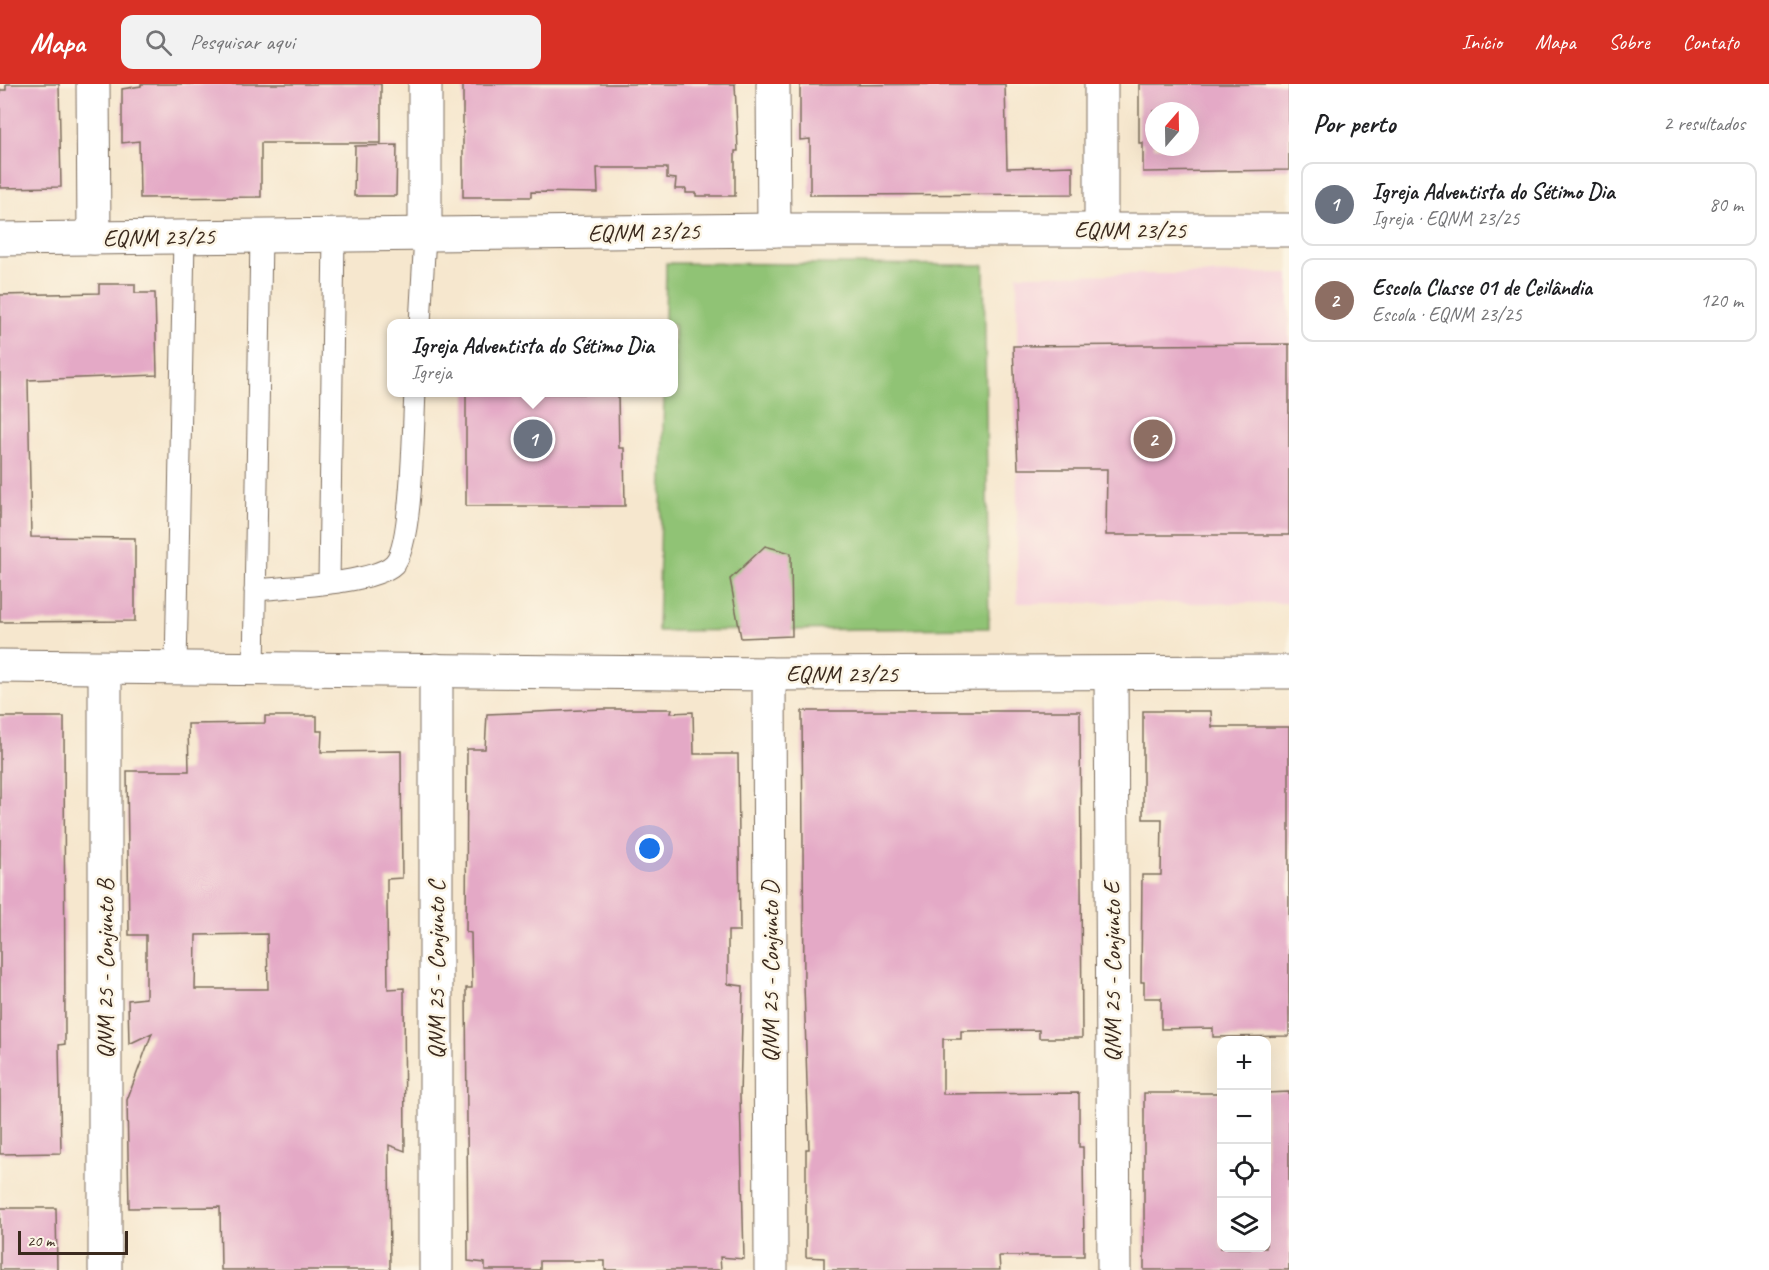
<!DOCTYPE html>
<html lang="pt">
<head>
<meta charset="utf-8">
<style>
  body { margin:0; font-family:Caveat,sans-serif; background:#f2f2f2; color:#202124 }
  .controls { position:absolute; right:18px; bottom:18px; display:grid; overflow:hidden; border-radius:12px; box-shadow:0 6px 24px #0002 }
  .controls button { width:54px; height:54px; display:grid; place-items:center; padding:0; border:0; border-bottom:2px solid #e0e0e0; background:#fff; color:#202124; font:30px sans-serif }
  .compass { position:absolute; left:1145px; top:18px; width:54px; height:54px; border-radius:50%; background:#fff; box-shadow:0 6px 24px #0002; rotate:20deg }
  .scale { position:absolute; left:18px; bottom:15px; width:110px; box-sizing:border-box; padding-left:6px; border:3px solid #3b2a1e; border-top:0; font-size:16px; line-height:21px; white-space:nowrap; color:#3b2a1e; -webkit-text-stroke:4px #fcf5e5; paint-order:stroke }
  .you { position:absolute; left:650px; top:765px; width:21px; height:21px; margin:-15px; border:4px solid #fff; border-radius:50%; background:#1a73e8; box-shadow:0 0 0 9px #1a73e833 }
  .badge { display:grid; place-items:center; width:39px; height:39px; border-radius:50%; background:#d93025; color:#fff; font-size:20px; font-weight:700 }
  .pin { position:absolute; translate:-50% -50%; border:3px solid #fff; box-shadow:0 2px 6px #0006 }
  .popup { position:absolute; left:387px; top:235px; width:291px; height:78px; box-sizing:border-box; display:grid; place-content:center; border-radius:12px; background:#fff; filter:drop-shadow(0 2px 4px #0005); font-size:20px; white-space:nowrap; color:#757577 }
  .popup b { font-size:22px; color:#202124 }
  .popup::after { content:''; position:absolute; left:50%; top:100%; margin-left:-12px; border:12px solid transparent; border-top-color:#fff }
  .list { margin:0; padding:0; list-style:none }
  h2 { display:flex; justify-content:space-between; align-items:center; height:78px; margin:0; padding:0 24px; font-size:26px }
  h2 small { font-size:20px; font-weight:400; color:#757577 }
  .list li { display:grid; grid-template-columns:39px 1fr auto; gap:18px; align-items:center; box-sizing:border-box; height:84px; margin:0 12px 12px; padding:0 12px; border:2px solid #e0e0e0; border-radius:12px }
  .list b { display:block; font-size:22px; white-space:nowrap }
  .list p { margin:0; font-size:20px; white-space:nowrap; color:#757577 }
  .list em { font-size:20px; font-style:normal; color:#757577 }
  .icon { flex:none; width:33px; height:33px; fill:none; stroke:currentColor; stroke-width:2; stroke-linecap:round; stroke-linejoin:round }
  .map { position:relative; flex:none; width:1289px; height:1186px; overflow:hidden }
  header { display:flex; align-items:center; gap:36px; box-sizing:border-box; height:84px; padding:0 30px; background:#d93025; color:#fff }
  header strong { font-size:28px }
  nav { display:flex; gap:33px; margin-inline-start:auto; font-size:21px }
  .search { width:420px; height:54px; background:#f2f2f2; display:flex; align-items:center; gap:15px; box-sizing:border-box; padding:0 21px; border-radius:12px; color:#757577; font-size:22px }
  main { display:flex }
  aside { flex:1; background:#fff }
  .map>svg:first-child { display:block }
</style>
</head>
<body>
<header>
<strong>Mapa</strong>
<div class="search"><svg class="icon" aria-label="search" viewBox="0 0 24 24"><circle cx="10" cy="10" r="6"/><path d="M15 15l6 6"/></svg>Pesquisar aqui</div>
<nav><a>Início</a><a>Mapa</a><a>Sobre</a><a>Contato</a></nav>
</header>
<main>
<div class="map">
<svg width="1289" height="1186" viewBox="0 0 1289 1186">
  <rect width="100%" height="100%" fill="#fcf5e5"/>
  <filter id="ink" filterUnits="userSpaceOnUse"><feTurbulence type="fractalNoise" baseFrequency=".0167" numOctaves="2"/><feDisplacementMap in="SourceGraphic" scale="12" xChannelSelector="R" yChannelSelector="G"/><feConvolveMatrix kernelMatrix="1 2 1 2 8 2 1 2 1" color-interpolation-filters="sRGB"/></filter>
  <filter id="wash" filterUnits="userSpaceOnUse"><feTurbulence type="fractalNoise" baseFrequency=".008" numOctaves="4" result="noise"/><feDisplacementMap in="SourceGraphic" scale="24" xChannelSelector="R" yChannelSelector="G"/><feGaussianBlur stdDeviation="1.35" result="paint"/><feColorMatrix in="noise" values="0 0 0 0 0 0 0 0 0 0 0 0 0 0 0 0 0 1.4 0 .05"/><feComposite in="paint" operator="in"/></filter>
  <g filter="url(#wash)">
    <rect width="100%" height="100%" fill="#f6e7ce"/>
    <!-- built -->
    <polygon fill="#f5cfda" points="1289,189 1289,519 1017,519 1017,191"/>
    <!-- green -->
    <polygon fill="#90c374" stroke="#667649" stroke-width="1.5" points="666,179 984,181 989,544 658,547 664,309 674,308 674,240 665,239"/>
    <g id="blocks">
      <!-- building -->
      <g fill="#e4a9c6" fill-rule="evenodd">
        <polygon points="6,0 59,0 61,103 0,104 0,6 6,6"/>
        <polygon points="141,0 381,0 381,59 261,59 261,113 140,114 139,57 122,59 122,5 141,2"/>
        <polygon points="463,0 735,0 738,67 735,67 735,112 696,112 696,109 686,109 686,105 675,105 676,95 667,94 667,84 597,84 598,109 531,108 531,113 463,113"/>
        <polygon points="1005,0 1007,84 1073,82 1073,110 810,111 810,55 800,56 800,1"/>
        <path d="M1139,0H1289V86L1143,88V59H1139ZM1154,27H1190V63H1154Z"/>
        <polygon points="397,61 396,112 354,112 355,62"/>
        <polygon points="99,200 135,200 135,209 155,209 157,291 28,296 31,453 135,454 135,537 0,538 0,211 99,209"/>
        <polygon points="1289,260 1289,451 1106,451 1107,385 1018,385 1013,262"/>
        <polygon points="466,309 618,310 619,364 624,364 625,422 466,422"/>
        <polygon points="765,462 791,469 792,552 741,554 730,495"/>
        <polygon points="604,625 672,625 671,629 693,628 694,670 738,670 740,847 728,847 728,900 743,902 740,1011 744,1175 720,1173 721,1186 605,1186 605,1177 540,1177 540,1186 485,1186 485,1179 468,1177 466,904 472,904 471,849 466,848 467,665 485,665 487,630"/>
        <polygon points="802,627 1080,627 1082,954 1039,954 1039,946 961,947 961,955 943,955 943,1010 1079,1009 1079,1063 1083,1063 1084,1172 999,1172 1000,1186 824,1186 824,1174 806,1173 806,1065 809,1065 804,901"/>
        <polygon points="1143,627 1211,627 1212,643 1289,643 1289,952 1213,953 1213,944 1161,945 1161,914 1144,914 1144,898 1141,898 1142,791 1161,791 1162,735 1143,735"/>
        <path d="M265,632H317V647H322L321,668L401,667L402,794L387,795V823L388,905L404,904L405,1067L389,1061L390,1186H221L220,1123L129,1124L127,1016L152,949L129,960L128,916L146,914V851H129L127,687H189L188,640L265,639ZM267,850L268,905H195L196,851Z"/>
        <polygon points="0,633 64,633 65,960 59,961 61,1069 0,1070"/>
        <polygon points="1289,1008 1289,1186 1144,1186 1144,1009 1221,1009 1221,1164 1266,1164 1266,1009"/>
        <polygon points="0,1124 56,1124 57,1186 0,1186"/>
      </g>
    </g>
  </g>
  <g filter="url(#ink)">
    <use href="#blocks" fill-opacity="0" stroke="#7c6c5c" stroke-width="1.5"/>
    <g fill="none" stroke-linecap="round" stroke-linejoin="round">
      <defs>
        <g id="service">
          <polyline points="420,240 425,151"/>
          <polyline points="329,499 334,152"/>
          <path d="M255,506C285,503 374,500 394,480C413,461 413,341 415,308"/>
          <polyline points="176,584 184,153"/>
          <polyline points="254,585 261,152"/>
        </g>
        <g id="minor">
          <polyline points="93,0 94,154"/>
          <polyline points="425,0 425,151"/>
          <polyline points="773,0 774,146"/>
          <polyline points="1101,146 1101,0"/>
          <polyline points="0,155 774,146 1289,146"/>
          <polyline points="0,582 769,590 1289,588"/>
          <polyline points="769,590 771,1186"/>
          <polyline points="1111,590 1114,1186"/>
          <polyline points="105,1186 105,584"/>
          <polyline points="436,1186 436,586"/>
        </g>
      </defs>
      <!-- service casing -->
      <use href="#service" stroke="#7c6c5c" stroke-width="23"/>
      <!-- minor casing -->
      <use href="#minor" stroke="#7c6c5c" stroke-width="35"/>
      <!-- service -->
      <use href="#service" stroke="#fff" stroke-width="21"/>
      <!-- minor -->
      <use href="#minor" stroke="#fff" stroke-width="33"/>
    </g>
  </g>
  <g text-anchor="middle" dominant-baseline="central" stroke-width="5" stroke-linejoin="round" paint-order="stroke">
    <!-- street labels -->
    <g font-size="24" fill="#3b2a1e" stroke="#fcf5e5">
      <text x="1130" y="146">EQNM 23/25</text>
      <text transform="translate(644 148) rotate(-1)">EQNM 23/25</text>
      <text transform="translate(159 153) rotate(-1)">EQNM 23/25</text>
      <text x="842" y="590">EQNM 23/25</text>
      <text transform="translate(105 885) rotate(-90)">QNM 25 - Conjunto B</text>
      <text transform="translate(436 886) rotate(-90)">QNM 25 - Conjunto C</text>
      <text transform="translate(770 888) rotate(-90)">QNM 25 - Conjunto D</text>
      <text transform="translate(1112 888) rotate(-90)">QNM 25 - Conjunto E</text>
    </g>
  </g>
</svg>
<div class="controls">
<button>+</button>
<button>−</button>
<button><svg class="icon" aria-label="locate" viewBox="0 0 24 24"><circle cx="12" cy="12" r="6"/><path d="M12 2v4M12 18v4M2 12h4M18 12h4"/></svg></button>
<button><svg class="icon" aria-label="layers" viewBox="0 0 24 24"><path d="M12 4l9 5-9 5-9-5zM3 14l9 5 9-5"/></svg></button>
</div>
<svg class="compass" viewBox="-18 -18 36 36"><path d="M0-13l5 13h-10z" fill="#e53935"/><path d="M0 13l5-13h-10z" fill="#757577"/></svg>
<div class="scale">20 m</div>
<div class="you"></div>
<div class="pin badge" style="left:533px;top:355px;background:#6b7280">1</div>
<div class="popup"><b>Igreja Adventista do Sétimo Dia</b>Igreja</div>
<div class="pin badge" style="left:1153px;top:355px;background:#8d6e63">2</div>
</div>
<aside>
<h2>Por perto<small>2 resultados</small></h2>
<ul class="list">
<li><span class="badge" style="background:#6b7280">1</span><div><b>Igreja Adventista do Sétimo Dia</b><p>Igreja · EQNM 23/25</p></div><em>80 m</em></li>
<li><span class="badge" style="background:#8d6e63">2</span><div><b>Escola Classe 01 de Ceilândia</b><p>Escola · EQNM 23/25</p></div><em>120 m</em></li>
</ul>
</aside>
</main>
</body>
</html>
